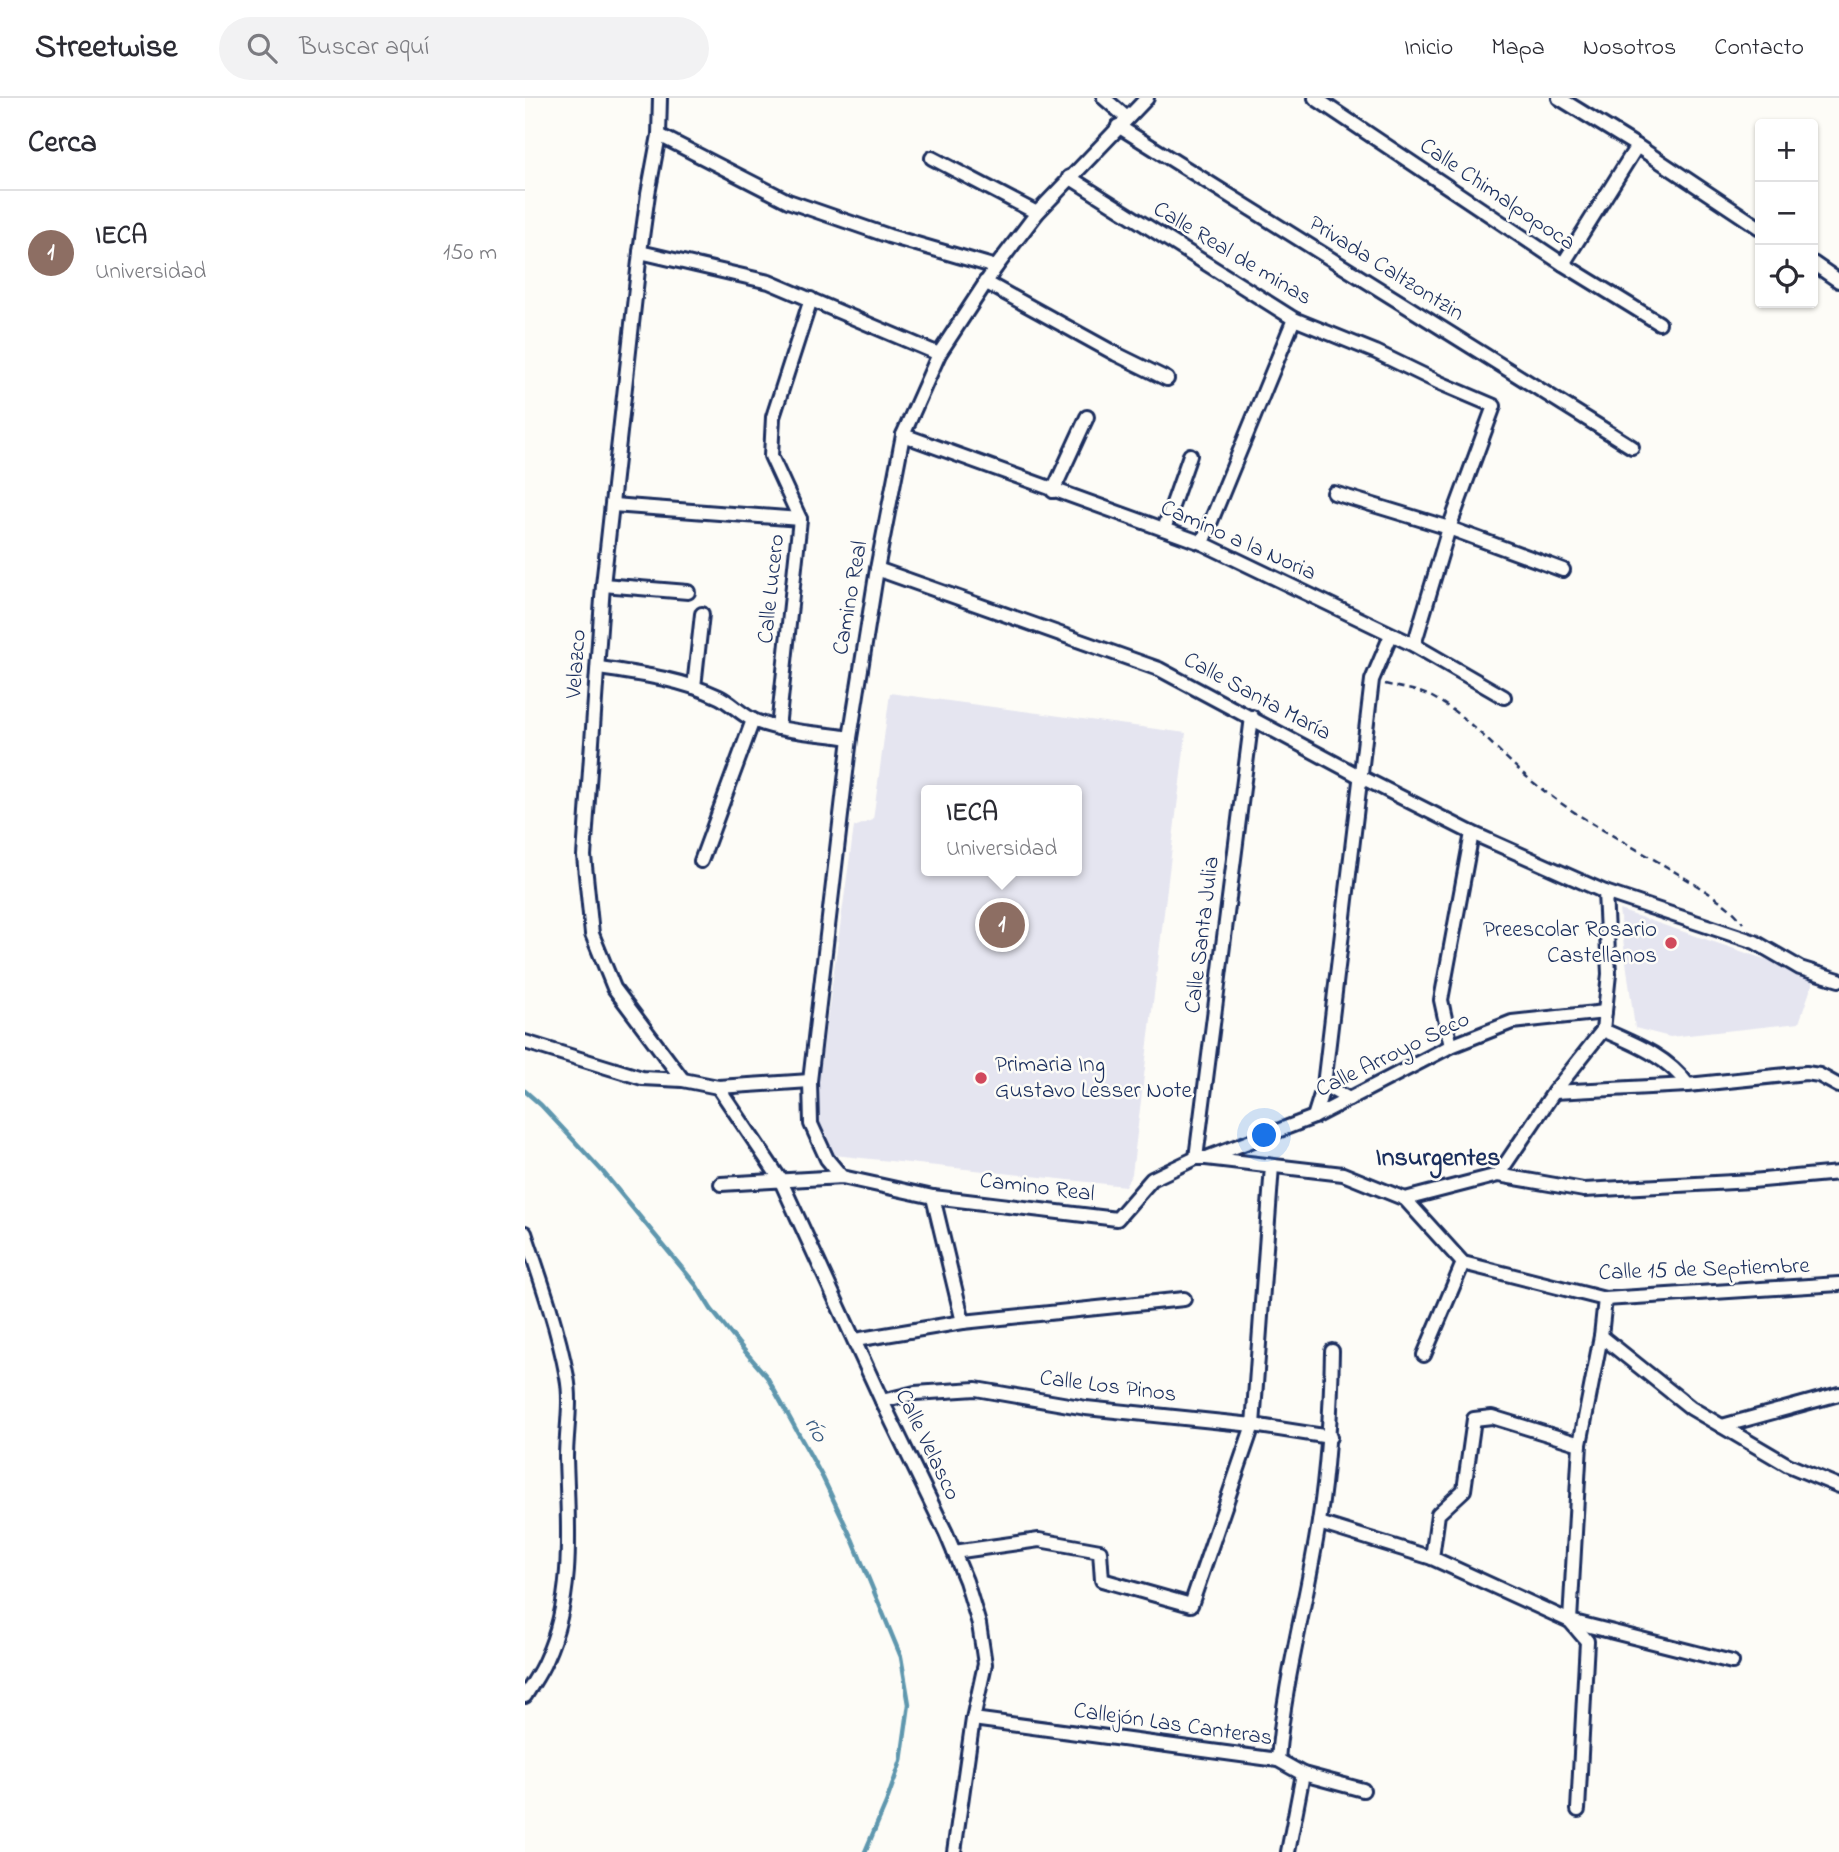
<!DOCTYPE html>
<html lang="es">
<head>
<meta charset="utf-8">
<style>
  body { margin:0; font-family:"Indie Flower",sans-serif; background:#f2f2f3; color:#2b2b33 }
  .controls { position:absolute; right:21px; top:21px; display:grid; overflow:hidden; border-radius:7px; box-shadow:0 2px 5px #0004 }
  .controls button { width:63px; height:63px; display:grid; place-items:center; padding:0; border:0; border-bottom:2px solid #e1e1e2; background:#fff; color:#2b2b33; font:35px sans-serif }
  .you { position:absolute; left:740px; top:1038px; width:24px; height:24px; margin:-18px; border:5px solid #fff; border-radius:50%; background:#1a73e8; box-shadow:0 0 0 10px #1a73e833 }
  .badge { display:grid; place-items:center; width:46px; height:46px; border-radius:50%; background:#d1495b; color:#fff; font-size:23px; font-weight:700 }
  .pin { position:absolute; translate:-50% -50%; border:4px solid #fff; box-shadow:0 2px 7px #0006 }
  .popup { position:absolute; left:396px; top:687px; width:161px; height:91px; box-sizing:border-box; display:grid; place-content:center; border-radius:7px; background:#fff; filter:drop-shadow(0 2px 5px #0005); font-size:23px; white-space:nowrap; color:#7c7c81 }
  .popup b { font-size:26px; color:#2b2b33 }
  .popup::after { content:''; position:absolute; left:50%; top:100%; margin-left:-14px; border:14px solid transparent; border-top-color:#fff }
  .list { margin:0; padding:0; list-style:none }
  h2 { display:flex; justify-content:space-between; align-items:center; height:91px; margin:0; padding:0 28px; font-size:30px }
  h2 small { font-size:23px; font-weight:400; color:#7c7c81 }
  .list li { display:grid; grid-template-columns:46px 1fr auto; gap:21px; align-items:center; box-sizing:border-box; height:126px; padding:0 28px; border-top:2px solid #e1e1e2 }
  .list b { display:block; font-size:26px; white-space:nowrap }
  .list p { margin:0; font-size:23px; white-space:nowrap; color:#7c7c81 }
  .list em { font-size:23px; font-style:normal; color:#7c7c81 }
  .icon { flex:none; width:38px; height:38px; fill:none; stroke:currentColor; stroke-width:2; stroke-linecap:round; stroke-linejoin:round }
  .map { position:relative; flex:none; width:1314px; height:1754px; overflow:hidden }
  header { display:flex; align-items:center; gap:42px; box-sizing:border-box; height:98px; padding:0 35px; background:#fff; border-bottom:2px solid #e1e1e2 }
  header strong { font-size:33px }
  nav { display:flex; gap:38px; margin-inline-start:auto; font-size:24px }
  .search { width:490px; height:63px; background:#f2f2f3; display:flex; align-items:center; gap:18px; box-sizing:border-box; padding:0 24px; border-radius:38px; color:#7c7c81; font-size:26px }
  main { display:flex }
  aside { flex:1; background:#fff }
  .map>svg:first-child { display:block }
</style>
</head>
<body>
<header>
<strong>Streetwise</strong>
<div class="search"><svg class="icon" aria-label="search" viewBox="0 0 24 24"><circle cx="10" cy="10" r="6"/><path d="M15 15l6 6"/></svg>Buscar aquí</div>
<nav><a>Inicio</a><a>Mapa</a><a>Nosotros</a><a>Contacto</a></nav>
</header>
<main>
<aside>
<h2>Cerca<small></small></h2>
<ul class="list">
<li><span class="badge" style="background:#8d6e63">1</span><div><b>IECA</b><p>Universidad</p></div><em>150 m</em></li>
</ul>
</aside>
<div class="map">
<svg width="1314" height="1754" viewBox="0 0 1314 1754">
  <rect width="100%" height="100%" fill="#fdfcf7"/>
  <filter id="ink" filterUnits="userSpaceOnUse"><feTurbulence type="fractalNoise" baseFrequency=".0143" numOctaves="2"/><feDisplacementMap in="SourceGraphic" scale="14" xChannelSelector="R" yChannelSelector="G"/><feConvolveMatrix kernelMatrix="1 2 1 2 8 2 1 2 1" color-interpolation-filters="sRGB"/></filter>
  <g filter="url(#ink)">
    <!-- built -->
    <g fill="#e5e5f0" fill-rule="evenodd">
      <path d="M365,595L661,635L607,1076L600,1088L309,1057L294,1030L290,1008L329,729L348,722ZM402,692H552V773H402Z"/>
      <polygon points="1094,812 1290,878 1274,925 1145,939 1110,930"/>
    </g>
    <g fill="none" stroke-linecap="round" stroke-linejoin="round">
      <!-- stream -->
      <polyline stroke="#5e97ae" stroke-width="4.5" points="0,993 16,1007 78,1074 171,1187 186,1211 213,1245 242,1279 298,1380 328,1443 376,1559 384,1606 376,1663 361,1705 340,1754"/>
      <defs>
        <g id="street">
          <polyline points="135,0 134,37 123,96 115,154 78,487 59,758 67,836 89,890 158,982"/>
          <polyline points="579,0 602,20"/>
          <polyline points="790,0 1038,166 1134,225"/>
          <polyline points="1034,0 1112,48 1235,130"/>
          <polyline points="593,28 1107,349"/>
          <polyline points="134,37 263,103 364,138 471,169"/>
          <polyline points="407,60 512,115"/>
          <polyline points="544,79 769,221 851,254 915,285 969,308 924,430 889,547"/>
          <polyline points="115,154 244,184 414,256"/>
          <polyline points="1288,165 1314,183"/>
          <polyline points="1038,166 1112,48"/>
          <polyline points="460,184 591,256 642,281"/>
          <polyline points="378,337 677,445 889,547 979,599"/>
          <polyline points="528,393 562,319"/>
          <polyline points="809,395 924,430 1038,472"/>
          <polyline points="88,407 275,421"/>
          <polyline points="639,431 665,357"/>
          <polyline points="677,445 769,221"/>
          <polyline points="352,471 634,571 836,679 947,735 1080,794 1230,844 1275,870 1314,882"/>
          <polyline points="78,487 163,494"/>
          <path d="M74,570C115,576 156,581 194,599C206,605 217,617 230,623C259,634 294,635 325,640"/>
          <polyline points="169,589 177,516"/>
          <polyline points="253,630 275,421 246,358 248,319 286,201"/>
          <polyline points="176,763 228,622"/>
          <polyline points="1078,932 1084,876 1080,794"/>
          <path d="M1078,932C1110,946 1142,958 1163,987"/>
          <polyline points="0,944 117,980 158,982 193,989 285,983"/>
          <polyline points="926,948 916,902 947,735"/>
          <polyline points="799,987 824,1001"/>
          <polyline points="193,989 255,1081 357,1303 421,1435 441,1483 454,1526 460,1566 448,1621 429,1754"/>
          <polyline points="1029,994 1163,987 1281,975 1294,977 1314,988"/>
          <polyline points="789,1019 799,987 847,582 866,537"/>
          <polyline points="684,1059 789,1019 926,948 987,924 1080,914"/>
          <polyline points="671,1060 727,619"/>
          <polyline points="973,1077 1059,1092 1227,1083 1314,1075"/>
          <polyline points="317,1079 302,1061 286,1026 285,983 325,640 352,471 378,337 414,256 471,169 512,115 622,0"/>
          <polyline points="196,1086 317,1079 408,1099 592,1121 627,1081 671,1060 681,1060 818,1076 880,1101 938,1165 1080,1201 1314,1186"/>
          <polyline points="408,1099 438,1224"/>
          <polyline points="880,1101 973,1077 1029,994 1078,932"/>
          <path d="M0,1135C16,1182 33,1231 42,1279C47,1305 41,1334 41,1360C43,1427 50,1498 21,1561C16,1574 7,1586 0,1598"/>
          <polyline points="1076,1238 1166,1310 1263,1367 1314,1388"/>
          <polyline points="330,1242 438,1224 659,1201"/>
          <polyline points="899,1257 938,1165"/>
          <polyline points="357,1303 390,1295 451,1291 561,1310 728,1327 805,1339"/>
          <polyline points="1197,1328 1314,1296"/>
          <polyline points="794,1425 907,1460 1045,1523 1207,1564"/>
          <polyline points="429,1454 514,1442 575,1453 577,1482 666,1507 728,1327 747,1068"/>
          <polyline points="907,1460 913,1416 939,1392 949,1321 967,1319 1055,1346"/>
          <polyline points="448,1621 753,1662 778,1676 838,1692"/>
          <path d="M753,1662C759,1581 782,1504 794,1424C803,1367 806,1311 807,1253"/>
          <polyline points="1053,1712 1062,1543 1045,1523 1055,1346 1076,1238 1080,1201"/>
          <polyline points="763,1754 778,1676"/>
        </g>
      </defs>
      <!-- street casing -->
      <use href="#street" stroke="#1b2f5e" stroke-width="18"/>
      <!-- path -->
      <path stroke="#1b2f5e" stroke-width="2.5" stroke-dasharray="7 5" stroke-linecap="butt" d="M860,586C875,590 893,592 907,599C946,620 975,657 1009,685C1058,725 1115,751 1168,785C1185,796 1206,808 1218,825"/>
      <!-- street -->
      <use href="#street" stroke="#fdfcf7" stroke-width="12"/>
    </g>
  </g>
  <!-- markers -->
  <g fill="#d1495b" stroke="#fdfcf7" stroke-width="2.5">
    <circle cx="1146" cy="845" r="7"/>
    <circle cx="456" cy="980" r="7"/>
  </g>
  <g text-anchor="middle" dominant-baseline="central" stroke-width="5" stroke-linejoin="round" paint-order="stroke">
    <!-- street labels -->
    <g font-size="23" fill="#1b2f5e" stroke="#fdfcf7">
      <text transform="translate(972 97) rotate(34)">Calle Chimalpopoca</text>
      <text transform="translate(707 156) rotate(31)">Calle Real de minas</text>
      <text transform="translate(861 171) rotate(32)">Privada Caltzontzin</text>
      <text transform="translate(713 443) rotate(24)">Camino a la Noria</text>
      <text transform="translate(247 491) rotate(-84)">Calle Lucero</text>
      <text transform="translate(326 500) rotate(-80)">Camino Real</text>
      <text transform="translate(52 566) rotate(-86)">Velazco</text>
      <text transform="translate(732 599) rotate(28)">Calle Santa María</text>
      <text transform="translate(678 837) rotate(-83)">Calle Santa Julia</text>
      <text transform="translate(868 957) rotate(-26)">Calle Arroyo Seco</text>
      <text transform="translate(512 1090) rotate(7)">Camino Real</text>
      <text transform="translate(1179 1172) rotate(-2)">Calle 15 de Septiembre</text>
      <text transform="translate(583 1289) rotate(7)">Calle Los Pinos</text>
      <text transform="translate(402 1347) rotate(64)">Calle Velasco</text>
      <text transform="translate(648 1627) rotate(8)">Callejón Las Canteras</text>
    </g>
    <!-- poi labels -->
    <g font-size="23" fill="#1b2f5e" stroke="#fdfcf7" text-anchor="end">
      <text x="1132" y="832">Preescolar Rosario<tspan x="1132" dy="26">Castellanos</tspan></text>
      <text x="470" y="967" text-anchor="start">Primaria Ing<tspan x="470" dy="26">Gustavo Lesser Note</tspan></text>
    </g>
    <!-- water labels -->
    <g font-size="24" font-style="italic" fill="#375a80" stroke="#fdfcf7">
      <text transform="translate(290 1332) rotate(63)">río</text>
    </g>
    <!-- quarter labels -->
    <g font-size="26" font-weight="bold" fill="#1b2f5e" stroke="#fdfcf7">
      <text x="913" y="1061">Insurgentes</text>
    </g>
  </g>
</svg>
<div class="controls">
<button>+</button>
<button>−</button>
<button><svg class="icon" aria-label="locate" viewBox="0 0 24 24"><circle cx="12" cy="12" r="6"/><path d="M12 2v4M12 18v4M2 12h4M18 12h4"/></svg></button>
</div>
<div class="you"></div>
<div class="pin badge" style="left:477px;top:827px;background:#8d6e63">1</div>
<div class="popup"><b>IECA</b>Universidad</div>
</div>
</main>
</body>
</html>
